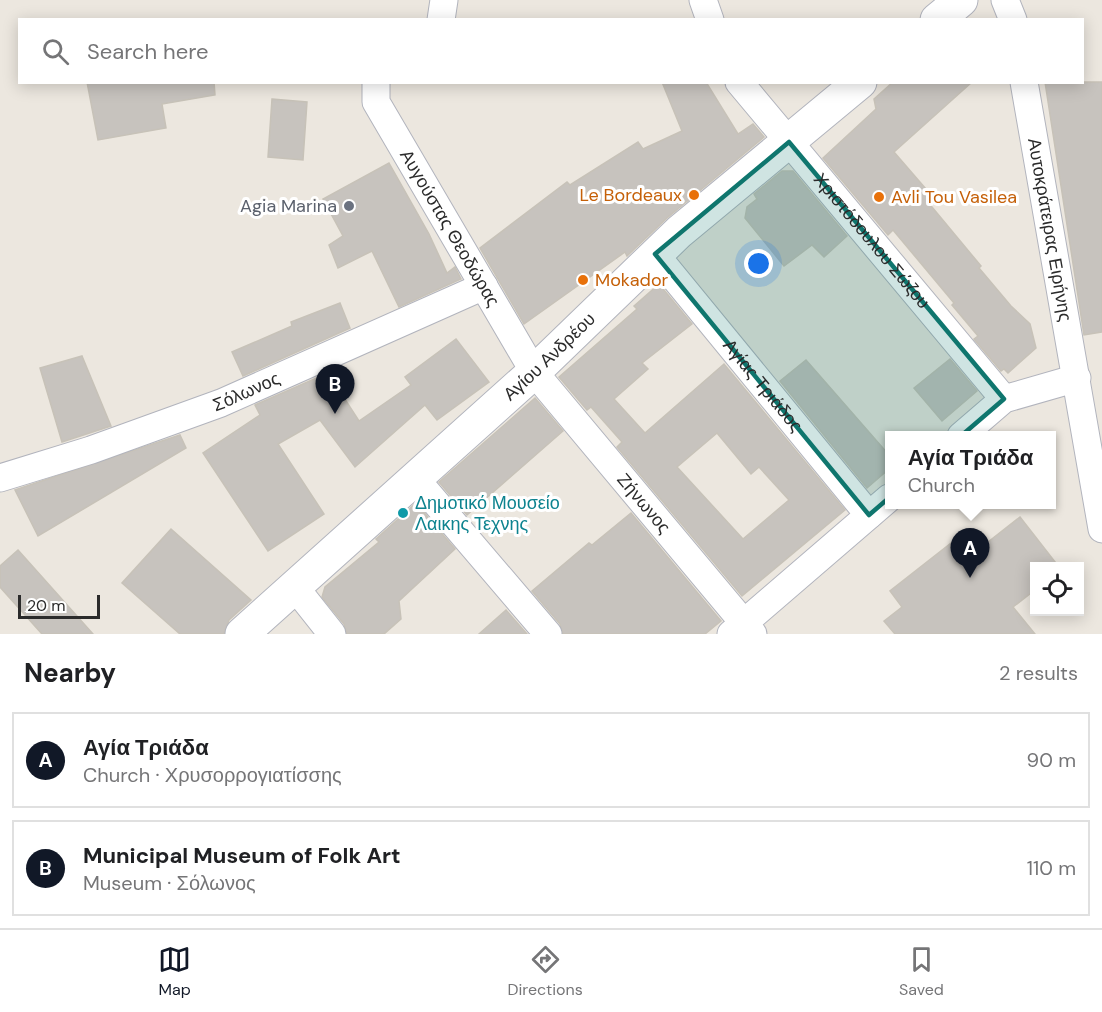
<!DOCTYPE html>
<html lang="en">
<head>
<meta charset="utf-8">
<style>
  body { margin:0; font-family:"DM Sans",sans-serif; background:#f2f2f2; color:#202124 }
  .controls { position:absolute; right:18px; bottom:18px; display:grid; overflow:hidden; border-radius:0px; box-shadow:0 3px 15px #0003 }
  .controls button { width:54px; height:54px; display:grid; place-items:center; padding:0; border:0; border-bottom:2px solid #e0e0e0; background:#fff; color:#202124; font:30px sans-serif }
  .scale { position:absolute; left:18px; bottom:15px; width:82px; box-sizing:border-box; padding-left:6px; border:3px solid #2b2b2b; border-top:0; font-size:16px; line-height:21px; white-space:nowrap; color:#2b2b2b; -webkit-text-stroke:4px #fff; paint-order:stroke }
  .you { position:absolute; left:759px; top:264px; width:21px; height:21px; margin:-15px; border:4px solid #fff; border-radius:50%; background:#1a73e8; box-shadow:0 0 0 9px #1a73e833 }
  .badge { display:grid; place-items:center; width:39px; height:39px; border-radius:50%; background:#111827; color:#fff; font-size:20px; font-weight:700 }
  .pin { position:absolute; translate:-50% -50px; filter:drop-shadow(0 2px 3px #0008) }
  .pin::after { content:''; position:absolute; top:32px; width:21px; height:18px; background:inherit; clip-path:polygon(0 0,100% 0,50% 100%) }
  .popup { position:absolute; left:885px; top:431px; width:171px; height:78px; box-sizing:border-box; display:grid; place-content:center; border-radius:0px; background:#fff; filter:drop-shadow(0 2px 4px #0005); font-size:20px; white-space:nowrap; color:#757577 }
  .popup b { font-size:22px; color:#202124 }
  .popup::after { content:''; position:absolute; left:50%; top:100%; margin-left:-12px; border:12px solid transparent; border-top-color:#fff }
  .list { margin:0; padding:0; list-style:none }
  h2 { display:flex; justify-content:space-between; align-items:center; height:78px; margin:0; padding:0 24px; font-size:26px }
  h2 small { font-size:20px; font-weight:400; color:#757577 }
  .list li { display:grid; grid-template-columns:39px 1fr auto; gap:18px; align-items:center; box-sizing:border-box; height:96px; margin:0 12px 12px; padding:0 12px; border:2px solid #e0e0e0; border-radius:0px }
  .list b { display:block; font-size:22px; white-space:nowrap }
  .list p { margin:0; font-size:20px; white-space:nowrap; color:#757577 }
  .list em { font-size:20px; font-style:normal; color:#757577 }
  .icon { flex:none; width:33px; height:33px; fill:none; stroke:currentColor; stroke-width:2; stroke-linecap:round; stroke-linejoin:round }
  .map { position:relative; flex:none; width:1102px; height:634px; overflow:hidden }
  .search { position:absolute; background:#fff; box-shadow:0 3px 15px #0003; left:18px; right:18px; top:18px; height:66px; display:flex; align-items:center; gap:15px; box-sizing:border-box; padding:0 21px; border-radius:0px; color:#757577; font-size:22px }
  .sheet { height:294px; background:#fff }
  nav { display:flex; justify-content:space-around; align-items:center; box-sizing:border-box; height:84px; border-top:2px solid #e0e0e0; background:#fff; font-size:16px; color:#757577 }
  nav a { display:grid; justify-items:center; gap:3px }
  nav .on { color:#111827 }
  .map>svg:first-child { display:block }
</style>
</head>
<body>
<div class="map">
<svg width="1102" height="634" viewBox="0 0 1102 634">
  <rect width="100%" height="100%" fill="#ece7df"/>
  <!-- building -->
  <g fill="#c7c3be" stroke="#c7c2b8" stroke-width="1.5" fill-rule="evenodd">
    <polygon points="87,82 214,82 215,95 162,104 166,128 98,140"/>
    <polygon points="662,82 706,82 738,134 753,124 764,137 667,218 627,256 625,252 524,324 480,248 567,182 570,185 638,142 643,149 682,131"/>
    <polygon points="893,82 972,82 894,152 932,196 927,201 981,266 979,268 1011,306 1030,324 1036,348 1008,373 1004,369 1001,371 974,339 978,336 952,305 954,303 893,230 888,235 823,158 876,109 874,99"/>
    <polygon points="1045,82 1102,82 1102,332 1084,335"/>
    <polygon points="272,99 307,102 303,160 268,157"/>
    <polygon points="389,163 429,234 447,273 455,267 461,279 399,307 372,251 338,268 329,245 343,236 323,199"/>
    <polygon points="782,171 793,171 847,236 824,257 812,245 784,266 745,218 747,207 757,199 754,194"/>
    <path d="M659,284L692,324L642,363L648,369L614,399L645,433L724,364L845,510L742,596L617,447L622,442L591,407L587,410L559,377L637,309L634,306ZM717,433L751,474L759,467L789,500L743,539L677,467Z"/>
    <polygon points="340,303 350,328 243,376 232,352 292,326 291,322"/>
    <polygon points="456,339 489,382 437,420 425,405 355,467 320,420 278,444 324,514 268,551 203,453 260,415 255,405 328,373 359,421 411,385 405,377"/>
    <polygon points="82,356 111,426 62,442 40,368"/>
    <polygon points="950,359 977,391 942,421 914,388"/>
    <polygon points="806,360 889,455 889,469 867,488 780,381"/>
    <polygon points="535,398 563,431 467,515 439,482"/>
    <polygon points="180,435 186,448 38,536 15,490"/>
    <polygon points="416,503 455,549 399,601 401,619 384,634 347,634 344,624 322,597 325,587 379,542 376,539"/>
    <polygon points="631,513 721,621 705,634 563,634 560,624 532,591 589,543 592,545"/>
    <polygon points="1020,517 1059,567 1035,567 1035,590 1013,607 1035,634 895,634 884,621 902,607 890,591 960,536 974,553"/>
    <polygon points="171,529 251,600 229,620 224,634 180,634 122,583"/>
    <polygon points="18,550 93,634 42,634 0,587 0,566"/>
    <polygon points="506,610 527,634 479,634"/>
  </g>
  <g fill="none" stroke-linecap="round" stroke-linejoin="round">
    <defs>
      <g id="minor">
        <polyline points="703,0 710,20"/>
        <polyline points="1005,0 1013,20"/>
        <polyline points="441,20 444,0"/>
        <path id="s1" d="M376,82V102L534,372L753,634"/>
        <path id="s2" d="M739,82L1004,399"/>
        <path id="s3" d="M1024,82L1102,529"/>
        <path id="s4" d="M655,254L869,515"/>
        <polyline points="961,436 1004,399 1077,378"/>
        <polyline points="414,477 548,634"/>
        <path id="s5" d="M0,478L91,450L221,403L484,286"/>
        <polyline points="294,586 332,634"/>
        <polyline points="731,634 889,498"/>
      </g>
      <g id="tertiary">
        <polyline points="937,20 961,0"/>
        <path id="s6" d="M242,634L534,372L679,232L860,82"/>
      </g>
    </defs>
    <!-- minor casing -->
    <use href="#minor" stroke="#b2b4bd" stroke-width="29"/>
    <!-- tertiary casing -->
    <use href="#tertiary" stroke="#b2b4bd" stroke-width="35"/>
    <!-- minor -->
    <use href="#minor" stroke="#fff" stroke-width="27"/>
    <!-- tertiary -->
    <use href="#tertiary" stroke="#fff" stroke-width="33"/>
  </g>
  <!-- marked area -->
  <path fill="#0f766e" fill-opacity="0.2" stroke="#0f766e" stroke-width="4.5" stroke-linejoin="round" d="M789,142L1004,399L869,515L655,254Z"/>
  <!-- markers -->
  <g fill="#e8710a" stroke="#fff" stroke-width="2">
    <circle cx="694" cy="195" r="6"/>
    <circle cx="879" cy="197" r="6"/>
    <circle cx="583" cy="280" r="6"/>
  </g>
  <circle fill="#6b7280" stroke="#fff" stroke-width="2" cx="349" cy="206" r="6"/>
  <circle fill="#0f9aa8" stroke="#fff" stroke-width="2" cx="403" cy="513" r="6"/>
  <g text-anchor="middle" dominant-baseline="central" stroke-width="6" stroke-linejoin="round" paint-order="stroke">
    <!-- food labels -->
    <g font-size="18" fill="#c56008" stroke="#fff" text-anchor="start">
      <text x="682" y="195" text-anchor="end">Le Bordeaux</text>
      <text x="891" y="197">Avli Tou Vasilea</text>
      <text x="595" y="280">Mokador</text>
    </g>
    <!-- worship labels -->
    <g font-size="18" fill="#5b616d" stroke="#fff" text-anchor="end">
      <text x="337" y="206">Agia Marina</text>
    </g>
    <!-- street labels -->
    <g font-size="18" fill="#2b2b2b" stroke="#fff">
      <text stroke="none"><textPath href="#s1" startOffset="166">Αυγούστας Θεοδώρας</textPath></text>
      <text stroke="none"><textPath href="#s3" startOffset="150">Αυτοκράτειρας Ειρήνης</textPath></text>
      <text stroke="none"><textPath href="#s2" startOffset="207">Χριστόδουλου Σώζου</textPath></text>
      <text stroke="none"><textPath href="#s6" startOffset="414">Αγίου Ανδρέου</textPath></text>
      <text stroke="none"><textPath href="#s4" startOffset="170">Αγίας Τριάδος</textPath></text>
      <text stroke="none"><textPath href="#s5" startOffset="261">Σόλωνος</textPath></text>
      <text stroke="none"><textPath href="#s1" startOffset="504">Ζήνωνος</textPath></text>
    </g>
    <!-- culture labels -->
    <g font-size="18" fill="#0d838f" stroke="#fff" text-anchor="start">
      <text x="415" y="503">Δημοτικό Μουσείο<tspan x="415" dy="21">Λαικης Τεχνης</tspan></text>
    </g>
  </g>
</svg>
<div class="controls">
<button><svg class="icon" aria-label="locate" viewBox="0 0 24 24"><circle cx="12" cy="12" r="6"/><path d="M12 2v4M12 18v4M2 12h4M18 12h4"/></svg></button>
</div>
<div class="scale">20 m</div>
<div class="you"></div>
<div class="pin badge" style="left:970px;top:578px">A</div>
<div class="popup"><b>Αγία Τριάδα</b>Church</div>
<div class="pin badge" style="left:335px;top:414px">B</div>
<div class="search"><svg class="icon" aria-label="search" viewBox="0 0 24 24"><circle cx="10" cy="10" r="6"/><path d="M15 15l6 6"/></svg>Search here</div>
</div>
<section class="sheet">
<h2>Nearby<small>2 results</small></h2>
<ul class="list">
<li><span class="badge">A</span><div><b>Αγία Τριάδα</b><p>Church · Χρυσορρογιατίσσης</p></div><em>90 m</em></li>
<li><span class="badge">B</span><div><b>Municipal Museum of Folk Art</b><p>Museum · Σόλωνος</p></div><em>110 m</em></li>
</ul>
</section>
<nav>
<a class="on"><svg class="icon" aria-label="map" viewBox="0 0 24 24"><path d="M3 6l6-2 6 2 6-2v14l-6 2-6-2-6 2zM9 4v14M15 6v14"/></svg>Map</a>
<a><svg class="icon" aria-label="directions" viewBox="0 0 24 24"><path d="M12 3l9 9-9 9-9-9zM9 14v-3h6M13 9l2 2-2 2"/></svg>Directions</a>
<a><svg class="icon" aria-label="saved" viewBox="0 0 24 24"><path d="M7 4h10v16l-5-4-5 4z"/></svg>Saved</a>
</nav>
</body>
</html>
